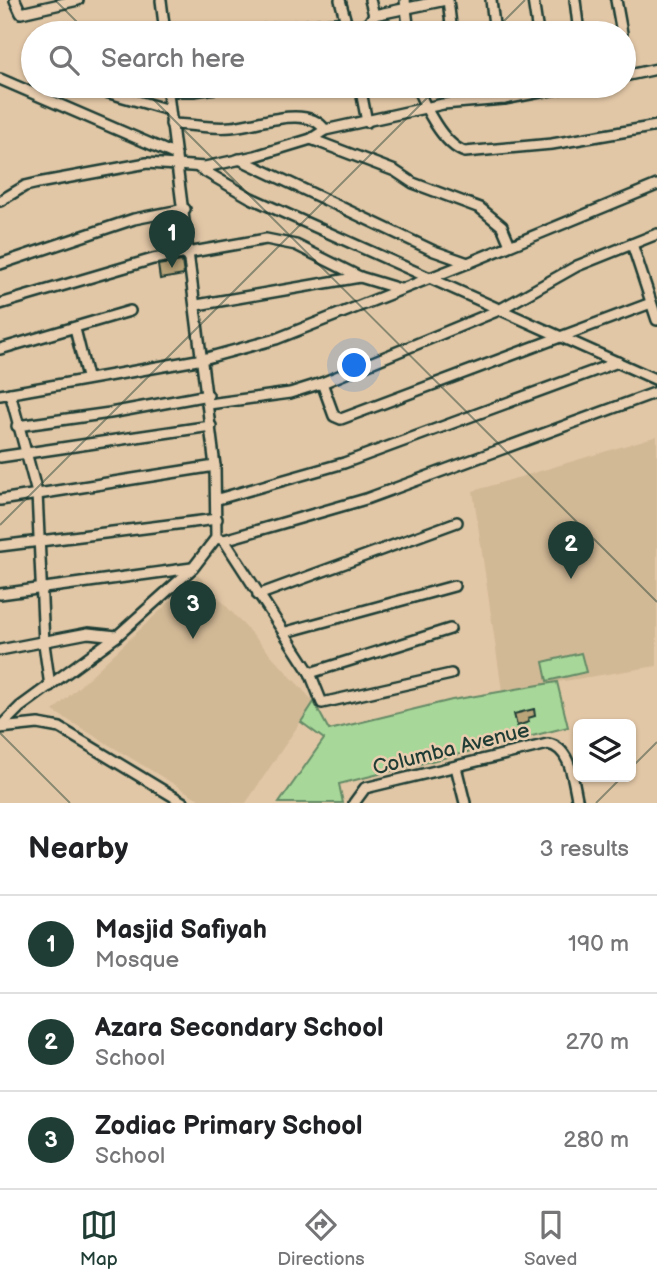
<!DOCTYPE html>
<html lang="en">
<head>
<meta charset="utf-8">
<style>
  body { margin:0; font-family:"Balsamiq Sans",sans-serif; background:#f2f2f2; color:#202124 }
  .controls { position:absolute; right:21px; bottom:21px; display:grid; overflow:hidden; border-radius:10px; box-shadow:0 2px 5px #0004 }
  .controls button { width:63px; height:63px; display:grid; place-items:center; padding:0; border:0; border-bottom:2px solid #e0e0e0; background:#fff; color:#202124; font:35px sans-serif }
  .you { position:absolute; left:355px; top:366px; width:24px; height:24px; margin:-18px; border:5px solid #fff; border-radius:50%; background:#1a73e8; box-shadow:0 0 0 10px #1a73e833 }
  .badge { display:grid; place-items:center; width:46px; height:46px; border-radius:50%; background:#1f3d34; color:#fff; font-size:23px; font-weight:700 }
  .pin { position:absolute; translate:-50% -58px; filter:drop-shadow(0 2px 4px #0008) }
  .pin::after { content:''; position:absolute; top:37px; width:24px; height:21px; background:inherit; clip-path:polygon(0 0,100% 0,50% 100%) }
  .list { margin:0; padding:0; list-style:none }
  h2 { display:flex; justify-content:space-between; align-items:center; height:91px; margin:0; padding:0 28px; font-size:30px }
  h2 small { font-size:23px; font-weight:400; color:#757577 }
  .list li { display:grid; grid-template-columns:46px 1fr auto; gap:21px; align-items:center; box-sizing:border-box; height:98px; padding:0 28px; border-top:2px solid #e0e0e0 }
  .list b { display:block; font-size:26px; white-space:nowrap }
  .list p { margin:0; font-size:23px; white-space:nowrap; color:#757577 }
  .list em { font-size:23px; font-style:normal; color:#757577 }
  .icon { flex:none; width:38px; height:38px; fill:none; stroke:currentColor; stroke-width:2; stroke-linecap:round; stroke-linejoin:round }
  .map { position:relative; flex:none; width:657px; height:803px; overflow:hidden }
  .search { position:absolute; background:#fff; box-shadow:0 2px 5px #0004; left:21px; right:21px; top:21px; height:77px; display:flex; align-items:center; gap:18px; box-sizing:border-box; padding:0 24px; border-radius:38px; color:#757577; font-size:26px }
  .sheet { height:385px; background:#fff }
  nav { display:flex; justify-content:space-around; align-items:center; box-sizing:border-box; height:98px; border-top:2px solid #e0e0e0; background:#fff; font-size:19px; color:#757577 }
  nav a { display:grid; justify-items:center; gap:4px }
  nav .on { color:#1f3d34 }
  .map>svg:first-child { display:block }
</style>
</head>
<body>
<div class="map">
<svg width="657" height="803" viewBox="0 0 657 803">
  <rect width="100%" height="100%" fill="#e2c7a6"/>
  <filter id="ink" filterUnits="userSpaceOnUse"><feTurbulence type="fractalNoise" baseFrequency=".0143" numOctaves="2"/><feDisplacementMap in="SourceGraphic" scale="14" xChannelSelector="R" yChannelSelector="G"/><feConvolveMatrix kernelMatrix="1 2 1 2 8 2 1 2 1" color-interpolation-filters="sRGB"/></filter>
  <g filter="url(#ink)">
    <!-- built -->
    <g fill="#d2b996">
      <polygon points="657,436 657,666 502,691 473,491"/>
      <polygon points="198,575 314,702 246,803 205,803 53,711"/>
    </g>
    <!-- green -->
    <g fill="#a8d899" stroke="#648a66" stroke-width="2">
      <polygon points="581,653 586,672 547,681 543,662"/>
      <polygon points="557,682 568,727 339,784 343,803 279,803 324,739 301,722 314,702 329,730 452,700"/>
    </g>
    <!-- building -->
    <g fill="#baa479" stroke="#1f3d34" stroke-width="2">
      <polygon points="182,261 184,275 160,279 158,265"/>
      <polygon points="534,709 535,716 528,718 529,722 517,726 514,714"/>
    </g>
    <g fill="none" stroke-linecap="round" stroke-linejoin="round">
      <defs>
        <g id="street">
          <polyline points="15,0 21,13 78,0"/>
          <polyline points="161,0 165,33"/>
          <polyline points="340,0 349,33"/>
          <polyline points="405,0 409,33"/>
          <polyline points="448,0 452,33"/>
          <polyline points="491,0 495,33"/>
          <polyline points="533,0 538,33"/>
          <polyline points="575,0 579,33"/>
          <polyline points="616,0 622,33"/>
          <polyline points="374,15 446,0"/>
          <polyline points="231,33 346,22"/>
          <polyline points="356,33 365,28 374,15 370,0"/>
          <polyline points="624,47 628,75"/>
          <polyline points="624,76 657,69"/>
          <polyline points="0,79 176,155"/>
          <polyline points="85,86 169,110"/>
          <polyline points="360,86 367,122"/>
          <path d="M417,86C424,106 443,145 465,152L552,144L657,126"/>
          <polyline points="460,86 462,102"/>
          <polyline points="502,86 504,99"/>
          <polyline points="168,91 194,91 230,86"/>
          <path d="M171,124C191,124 211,129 231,127C257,125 308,104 325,130"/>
          <polyline points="311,139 395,171 413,183 480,208 502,226 510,245"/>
          <polyline points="239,159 434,251 468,263 657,185"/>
          <polyline points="199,168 251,198 657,380"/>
          <polyline points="0,201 25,186 38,183 147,163 205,167 255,156 311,139 325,130 443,104 504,99 572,86"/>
          <polyline points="632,244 657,320"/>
          <polyline points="0,264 134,219 185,209"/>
          <polyline points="0,304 153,259 266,239 296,245 360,277 400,289"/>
          <polyline points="197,305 360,277"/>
          <polyline points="75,329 87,377"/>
          <polyline points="0,349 130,311"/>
          <polyline points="322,383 334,416 341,419 651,303"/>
          <polyline points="10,393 37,493 44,644 50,686"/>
          <polyline points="0,395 203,359 276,339 468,263"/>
          <polyline points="209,404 290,393 322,383 499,310 577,266 657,234"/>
          <polyline points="17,426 110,413 208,395"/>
          <polyline points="0,457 211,426"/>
          <polyline points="218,499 344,463 618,362"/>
          <polyline points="0,500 215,466"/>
          <polyline points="216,538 224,540 366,499 657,392"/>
          <polyline points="224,540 310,673 322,703 451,674"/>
          <polyline points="0,546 217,519"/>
          <polyline points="0,594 192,568"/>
          <polyline points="258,595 457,522"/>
          <polyline points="286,632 454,586"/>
          <polyline points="0,650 88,633 117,636"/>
          <polyline points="310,673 450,629"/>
          <polyline points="0,727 20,707 117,636 193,568 216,538 215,466 167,86"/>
          <polyline points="0,728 38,724 60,728 184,803"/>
          <polyline points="456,767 465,803"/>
          <path d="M354,803L365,788L548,744C572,748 573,783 578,803"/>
        </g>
      </defs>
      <!-- street casing -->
      <use href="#street" stroke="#1f3d34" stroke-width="14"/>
      <!-- street -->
      <use href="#street" stroke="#e8cdaf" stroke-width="9"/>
    </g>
  </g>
  <!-- ticks -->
  <path fill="none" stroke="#1f3d34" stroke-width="2" stroke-opacity="0.45" d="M55,0L88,33M492,33L525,0M140,86L657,602M0,525L439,86M0,733L70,803M631,768L657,742M596,803L622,777"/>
  <g text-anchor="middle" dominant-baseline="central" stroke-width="5" stroke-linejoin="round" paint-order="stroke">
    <!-- street labels -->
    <g font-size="21" fill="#1f3d34" stroke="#e8cdaf">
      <text transform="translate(451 749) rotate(-14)">Columba Avenue</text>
    </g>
  </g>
</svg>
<div class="controls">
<button><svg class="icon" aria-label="layers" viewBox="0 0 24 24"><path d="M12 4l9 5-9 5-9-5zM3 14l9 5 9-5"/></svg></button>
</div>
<div class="you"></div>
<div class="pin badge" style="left:172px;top:268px">1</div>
<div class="pin badge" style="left:571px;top:579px">2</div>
<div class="pin badge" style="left:193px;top:639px">3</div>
<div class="search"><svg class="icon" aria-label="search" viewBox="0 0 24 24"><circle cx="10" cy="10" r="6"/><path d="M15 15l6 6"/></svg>Search here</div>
</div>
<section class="sheet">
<h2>Nearby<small>3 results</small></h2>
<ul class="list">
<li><span class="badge">1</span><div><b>Masjid Safiyah</b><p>Mosque</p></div><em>190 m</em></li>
<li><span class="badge">2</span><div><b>Azara Secondary School</b><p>School</p></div><em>270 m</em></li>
<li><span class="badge">3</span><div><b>Zodiac Primary School</b><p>School</p></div><em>280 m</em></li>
</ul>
</section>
<nav>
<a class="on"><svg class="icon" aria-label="map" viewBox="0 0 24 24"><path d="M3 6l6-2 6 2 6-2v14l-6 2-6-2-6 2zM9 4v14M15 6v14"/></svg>Map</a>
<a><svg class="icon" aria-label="directions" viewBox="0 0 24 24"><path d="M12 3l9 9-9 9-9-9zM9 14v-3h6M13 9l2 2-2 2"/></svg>Directions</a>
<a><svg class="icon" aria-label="saved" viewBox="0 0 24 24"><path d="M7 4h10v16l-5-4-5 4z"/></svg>Saved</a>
</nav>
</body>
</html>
